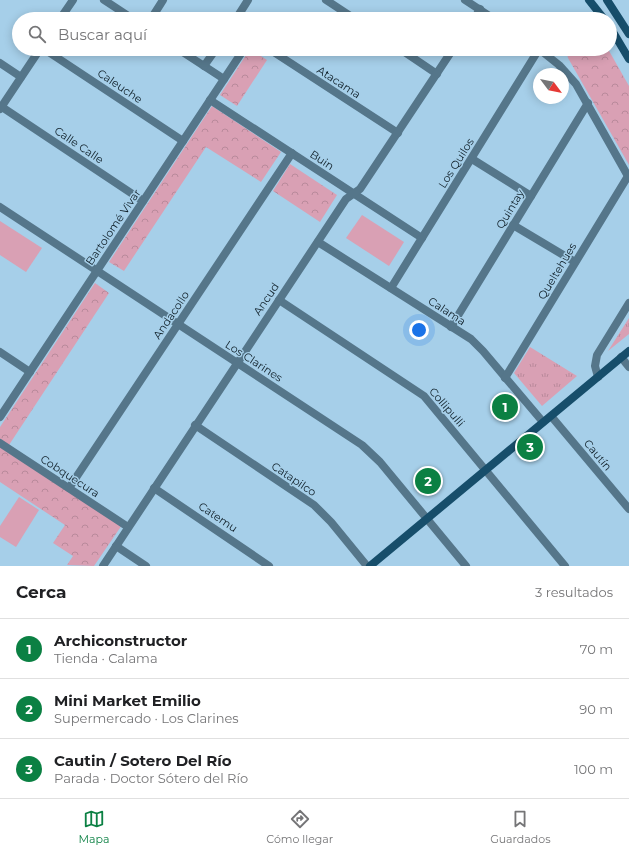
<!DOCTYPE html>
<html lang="es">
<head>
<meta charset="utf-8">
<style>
  body { margin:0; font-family:Montserrat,sans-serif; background:#f2f2f2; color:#202124 }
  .compass { position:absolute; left:533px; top:68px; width:36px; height:36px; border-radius:50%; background:#fff; box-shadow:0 2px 10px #0003; rotate:122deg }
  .you { position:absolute; left:419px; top:330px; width:14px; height:14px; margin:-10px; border:3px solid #fff; border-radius:50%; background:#1a73e8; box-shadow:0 0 0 6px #1a73e833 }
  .badge { display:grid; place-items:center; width:26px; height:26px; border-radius:50%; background:#0b8043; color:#fff; font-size:13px; font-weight:700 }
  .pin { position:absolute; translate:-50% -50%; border:2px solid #fff; box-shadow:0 1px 4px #0006 }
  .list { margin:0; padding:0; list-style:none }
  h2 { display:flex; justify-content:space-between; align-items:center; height:52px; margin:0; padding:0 16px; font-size:17px }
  h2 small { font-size:13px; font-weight:400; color:#757577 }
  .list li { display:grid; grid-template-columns:26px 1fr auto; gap:12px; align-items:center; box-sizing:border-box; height:60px; padding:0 16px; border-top:1px solid #e0e0e0 }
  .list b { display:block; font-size:15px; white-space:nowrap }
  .list p { margin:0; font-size:13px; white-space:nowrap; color:#757577 }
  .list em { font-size:13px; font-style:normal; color:#757577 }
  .icon { flex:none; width:22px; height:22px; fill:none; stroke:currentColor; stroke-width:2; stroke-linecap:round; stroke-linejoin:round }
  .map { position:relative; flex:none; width:629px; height:566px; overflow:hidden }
  .search { position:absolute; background:#fff; box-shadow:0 2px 10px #0003; left:12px; right:12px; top:12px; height:44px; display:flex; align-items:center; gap:10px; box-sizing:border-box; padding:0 14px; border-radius:22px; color:#757577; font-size:15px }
  .sheet { height:232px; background:#fff }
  nav { display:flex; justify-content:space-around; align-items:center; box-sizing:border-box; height:56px; border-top:1px solid #e0e0e0; background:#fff; font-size:11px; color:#757577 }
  nav a { display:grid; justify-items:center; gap:2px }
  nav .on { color:#0b8043 }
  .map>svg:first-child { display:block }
</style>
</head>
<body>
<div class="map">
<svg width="629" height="566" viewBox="0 0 629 566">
  <defs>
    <pattern id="grass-tufts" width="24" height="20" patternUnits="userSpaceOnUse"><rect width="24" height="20" fill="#d9a0b4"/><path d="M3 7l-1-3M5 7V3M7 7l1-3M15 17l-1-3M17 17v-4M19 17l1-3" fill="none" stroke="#b9899b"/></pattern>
    <pattern id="park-crowns" width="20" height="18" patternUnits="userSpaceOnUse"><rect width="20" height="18" fill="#d9a0b4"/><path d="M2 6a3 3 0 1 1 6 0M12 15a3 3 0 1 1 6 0" fill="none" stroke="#b9899b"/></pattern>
  </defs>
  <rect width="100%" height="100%" fill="#a6cfe9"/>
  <!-- grass -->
  <g fill="url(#grass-tufts)">
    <polygon points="629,318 629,334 608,351"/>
    <polygon points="530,347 577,376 542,406 514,373"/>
  </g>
  <!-- park -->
  <g fill="url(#park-crowns)">
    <polygon points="250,49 267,60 237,106 220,95"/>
    <polygon points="569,49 608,49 629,86 629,165 568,58 567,54"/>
    <polygon points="212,106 281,152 261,182 206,147 124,271 109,262"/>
    <polygon points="290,164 337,195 320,222 273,191"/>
    <polygon points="95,283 109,293 9,445 0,439 0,427"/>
    <polygon points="0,444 122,525 94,566 67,565 73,556 53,543 65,525 0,482"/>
  </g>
  <!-- pitch -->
  <g fill="#d9a0b4">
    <polygon points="362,215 404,242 389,266 346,238"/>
    <polygon points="0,221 42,248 26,272 0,255"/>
    <polygon points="19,497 39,510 16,547 0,537 0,526"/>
  </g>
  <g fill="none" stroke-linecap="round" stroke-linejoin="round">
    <!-- street -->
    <g stroke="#55768a" stroke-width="8">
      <polyline points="104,0 133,19"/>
      <polyline points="326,0 355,19"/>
      <polyline points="465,0 494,19"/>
      <polyline points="60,19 73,0"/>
      <polyline points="151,19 163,0"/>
      <polyline points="236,19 248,0"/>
      <polyline points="474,19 480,9"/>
      <polyline points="44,49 183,141"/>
      <polyline points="178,49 224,79"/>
      <polyline points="269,49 398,133"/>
      <polyline points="400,49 437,74"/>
      <polyline points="539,49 559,65 576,84 629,178"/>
      <polyline points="0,63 21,77"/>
      <polyline points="204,66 216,49"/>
      <polyline points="210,100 422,238"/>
      <polyline points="2,107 143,201"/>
      <polyline points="0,109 40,49"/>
      <polyline points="472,159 531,196"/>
      <polyline points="0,207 362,445 380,462 466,566"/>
      <polyline points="513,225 575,262"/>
      <polyline points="318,242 471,339 483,351 543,422"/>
      <polyline points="391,288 539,49"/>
      <polyline points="279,300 424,396 565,566"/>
      <polyline points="451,327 588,103"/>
      <polyline points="0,352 30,372"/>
      <polyline points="621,357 629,367"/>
      <polyline points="598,377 595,366 597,355 629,303"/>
      <polyline points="505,378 628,176"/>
      <polyline points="551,416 629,509"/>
      <polyline points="0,417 244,49"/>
      <polyline points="195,425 314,505 331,522 367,566"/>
      <polyline points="0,443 128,527"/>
      <polyline points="69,488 292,153"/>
      <polyline points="154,488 269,566"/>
      <polyline points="116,546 146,566"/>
      <polyline points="103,566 346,199 360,189 453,49"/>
    </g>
    <!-- secondary -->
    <g stroke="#174e6b" stroke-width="8">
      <polyline points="589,0 604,19"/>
      <polyline points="607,0 629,34"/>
      <polyline points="610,27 629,59"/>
      <polyline points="370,566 629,351"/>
    </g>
  </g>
  <g text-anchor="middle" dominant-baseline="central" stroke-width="3" stroke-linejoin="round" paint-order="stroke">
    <!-- street labels -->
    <g font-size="11" fill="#0f1f28" stroke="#a6cfe9">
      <text transform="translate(339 82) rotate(33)">Atacama</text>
      <text transform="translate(120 86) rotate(34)">Caleuche</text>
      <text transform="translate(79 145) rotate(34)">Calle Calle</text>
      <text transform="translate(322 160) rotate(33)">Buin</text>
      <text transform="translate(456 163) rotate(-58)">Los Quilos</text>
      <text transform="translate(510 209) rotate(-59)">Quintay</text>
      <text transform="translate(113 227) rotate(-56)">Bartolomé Vivar</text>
      <text transform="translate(557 271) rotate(-59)">Queltehues</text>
      <text transform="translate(266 299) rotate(-56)">Ancud</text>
      <text transform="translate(447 311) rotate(33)">Calama</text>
      <text transform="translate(171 315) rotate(-56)">Andacollo</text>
      <text transform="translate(254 361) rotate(33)">Los Clarines</text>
      <text transform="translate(447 407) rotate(49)">Collipulli</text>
      <text transform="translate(598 455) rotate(50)">Cautín</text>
      <text transform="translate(70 476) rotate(33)">Cobquecura</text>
      <text transform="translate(294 479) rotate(34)">Catapilco</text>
      <text transform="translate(218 517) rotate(34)">Catemu</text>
    </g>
  </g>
</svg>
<svg class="compass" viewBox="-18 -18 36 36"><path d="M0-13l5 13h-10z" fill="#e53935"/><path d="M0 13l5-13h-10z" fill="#757577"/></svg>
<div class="you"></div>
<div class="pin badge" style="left:505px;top:407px">1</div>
<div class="pin badge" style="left:428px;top:481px">2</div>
<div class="pin badge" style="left:530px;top:447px">3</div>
<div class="search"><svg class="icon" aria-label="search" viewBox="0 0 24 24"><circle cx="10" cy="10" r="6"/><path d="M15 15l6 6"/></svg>Buscar aquí</div>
</div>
<section class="sheet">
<h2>Cerca<small>3 resultados</small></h2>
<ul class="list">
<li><span class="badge">1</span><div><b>Archiconstructor</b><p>Tienda · Calama</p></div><em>70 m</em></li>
<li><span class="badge">2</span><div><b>Mini Market Emilio</b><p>Supermercado · Los Clarines</p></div><em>90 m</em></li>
<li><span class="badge">3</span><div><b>Cautin / Sotero Del Río</b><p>Parada · Doctor Sótero del Río</p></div><em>100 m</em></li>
</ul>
</section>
<nav>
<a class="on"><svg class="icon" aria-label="map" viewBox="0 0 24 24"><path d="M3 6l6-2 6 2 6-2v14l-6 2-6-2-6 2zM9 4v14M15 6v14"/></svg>Mapa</a>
<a><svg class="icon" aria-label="directions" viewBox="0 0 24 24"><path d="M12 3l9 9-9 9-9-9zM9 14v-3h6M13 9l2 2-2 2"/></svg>Cómo llegar</a>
<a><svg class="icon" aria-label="saved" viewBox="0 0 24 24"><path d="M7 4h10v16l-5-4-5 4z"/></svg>Guardados</a>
</nav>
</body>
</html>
